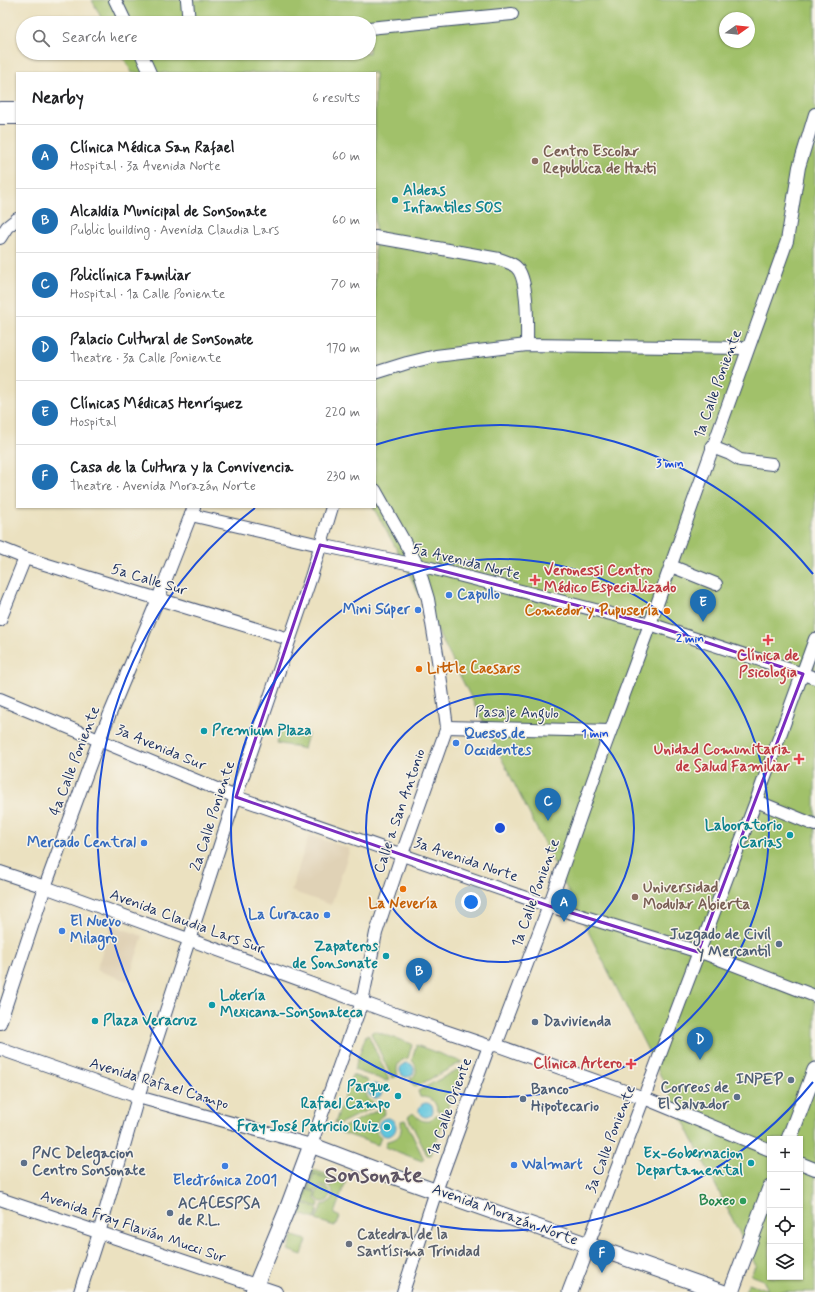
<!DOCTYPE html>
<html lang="en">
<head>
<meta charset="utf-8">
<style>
  body { margin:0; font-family:Mynerve,sans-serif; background:#f6f6f6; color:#202124 }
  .controls { position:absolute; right:12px; bottom:12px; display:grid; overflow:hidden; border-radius:0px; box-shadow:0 1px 3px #0004 }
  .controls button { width:36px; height:36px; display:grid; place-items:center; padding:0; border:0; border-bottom:1px solid #e0e0e0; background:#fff; color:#202124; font:20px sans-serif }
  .compass { position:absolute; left:719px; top:12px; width:36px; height:36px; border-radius:50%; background:#fff; box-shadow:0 1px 3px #0004; rotate:75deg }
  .you { position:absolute; left:471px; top:902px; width:14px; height:14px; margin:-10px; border:3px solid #fff; border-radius:50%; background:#1a73e8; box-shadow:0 0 0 6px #1a73e833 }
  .badge { display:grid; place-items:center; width:26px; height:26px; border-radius:50%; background:#1f6fb2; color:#fff; font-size:13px; font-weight:700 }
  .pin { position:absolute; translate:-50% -33px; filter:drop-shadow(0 1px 2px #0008) }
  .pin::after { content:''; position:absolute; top:21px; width:14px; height:12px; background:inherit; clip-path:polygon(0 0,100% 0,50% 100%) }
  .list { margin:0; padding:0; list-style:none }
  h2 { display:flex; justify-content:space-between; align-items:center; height:52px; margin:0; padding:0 16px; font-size:17px }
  h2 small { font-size:13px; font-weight:400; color:#757577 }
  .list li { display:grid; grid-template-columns:26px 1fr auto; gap:12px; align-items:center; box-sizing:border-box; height:64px; padding:0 16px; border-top:1px solid #e0e0e0 }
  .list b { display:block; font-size:15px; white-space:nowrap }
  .list p { margin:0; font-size:13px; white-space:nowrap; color:#757577 }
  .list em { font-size:13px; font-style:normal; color:#757577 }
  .icon { flex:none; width:22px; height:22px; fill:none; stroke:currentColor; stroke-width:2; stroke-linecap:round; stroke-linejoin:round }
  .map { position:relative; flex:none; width:815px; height:1292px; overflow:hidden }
  .search { position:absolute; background:#fff; box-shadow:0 1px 3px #0004; left:16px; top:16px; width:360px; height:44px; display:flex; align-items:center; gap:10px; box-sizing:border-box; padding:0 14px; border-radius:22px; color:#757577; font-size:15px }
  .panel { position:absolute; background:#fff; box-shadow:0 1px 3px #0004; left:16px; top:72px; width:360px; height:436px; border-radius:0px }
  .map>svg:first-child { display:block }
</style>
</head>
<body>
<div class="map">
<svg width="815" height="1292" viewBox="0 0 815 1292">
  <rect width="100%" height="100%" fill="#f7f3e8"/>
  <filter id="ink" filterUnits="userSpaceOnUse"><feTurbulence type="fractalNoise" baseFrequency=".025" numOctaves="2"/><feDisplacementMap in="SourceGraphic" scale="8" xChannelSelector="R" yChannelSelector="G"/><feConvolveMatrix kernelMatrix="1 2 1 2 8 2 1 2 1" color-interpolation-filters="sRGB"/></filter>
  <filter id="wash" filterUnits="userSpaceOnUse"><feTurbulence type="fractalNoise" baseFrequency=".012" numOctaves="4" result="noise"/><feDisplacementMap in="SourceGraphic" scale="16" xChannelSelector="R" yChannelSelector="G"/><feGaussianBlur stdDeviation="0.9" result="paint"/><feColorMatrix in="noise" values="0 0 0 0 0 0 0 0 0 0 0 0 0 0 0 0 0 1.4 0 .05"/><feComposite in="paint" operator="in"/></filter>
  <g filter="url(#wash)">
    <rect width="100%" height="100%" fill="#ebe1c0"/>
    <!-- built -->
    <g fill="#e0d2b6">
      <polygon points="309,835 350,849 331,905 291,891"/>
      <polygon points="112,925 143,936 128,981 96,970"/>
    </g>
    <!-- green -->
    <g fill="#a1c16a" stroke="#5e7864" fill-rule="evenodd">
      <path d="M92,0H815V1292L745,1291L749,1283L768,1290L763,1280L751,1275L755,1266H756L397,550L373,507H375V73H132L121,53H369V23H104ZM725,18H749V42H725ZM770,1139H800V1277H770Z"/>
      <polygon points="281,728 308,734 304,749 277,743"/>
      <path d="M374,1031L412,1044L408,1058C398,1060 395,1067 398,1076L392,1078L371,1033Z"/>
      <polygon points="368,1034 389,1080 387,1081 354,1070 366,1035"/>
      <path d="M416,1045L462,1062L415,1087L410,1079C418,1075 418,1067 412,1060Z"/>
      <path d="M464,1066L445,1114L437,1111C437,1101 430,1097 420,1097L418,1091Z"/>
      <polygon points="352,1075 367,1080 368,1081 364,1089 366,1097 376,1105 374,1107 339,1124 335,1123"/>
      <path d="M384,1107L385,1114C375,1119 371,1130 381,1137L378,1145L340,1132V1129Z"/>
      <path d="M413,1113C419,1119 421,1122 430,1121L436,1115L445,1118L431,1155H427L408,1117Z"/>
      <path d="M405,1120L424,1159L422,1161L385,1147L387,1141C400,1139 402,1134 401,1121Z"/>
      <polygon points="314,1170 331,1176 330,1179 313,1173 303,1203 318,1209 315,1219 295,1212 310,1172"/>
      <polygon points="314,1174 329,1180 327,1187 321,1186 315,1191 309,1189"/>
      <polygon points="332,1176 346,1181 334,1214 340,1217 337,1224 335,1224 335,1226 316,1220 322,1205 326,1204 333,1199 333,1193 329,1187"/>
      <circle cx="323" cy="1195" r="7"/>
      <polygon points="308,1190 315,1192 315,1199 319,1203 318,1207 304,1202"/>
      <polygon points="293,1236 307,1240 302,1255 288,1250"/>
    </g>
    <!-- water -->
    <g fill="#61c6de" stroke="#3e7a9e">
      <circle cx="407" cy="1070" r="7"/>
      <circle cx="375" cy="1091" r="7"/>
      <circle cx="426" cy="1110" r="7"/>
      <circle cx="387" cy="1127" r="9"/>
    </g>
  </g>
  <g filter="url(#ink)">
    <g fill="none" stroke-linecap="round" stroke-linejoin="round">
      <defs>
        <g id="minor">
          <polyline points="115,0 126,23"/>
          <polyline points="187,0 189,23"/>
          <polyline points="369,28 512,14"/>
          <polyline points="141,53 150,73"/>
          <polyline points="0,108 17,108"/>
          <polyline points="0,118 17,118"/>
          <path d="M375,237L499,259C504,261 512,263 516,267C529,278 527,328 527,345"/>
          <polyline points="0,238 7,227 17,219"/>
          <polyline points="375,373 407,363 436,356 527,345 748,348"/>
          <polyline points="712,447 730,454 740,460 772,464"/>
          <polyline points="191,515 320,545 431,568 650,624 815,678"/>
          <polyline points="0,548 25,558 289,639"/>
          <polyline points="671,566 716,584"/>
          <polyline points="0,620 25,558"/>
          <polyline points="0,699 236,797 549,906 706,954 815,996"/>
          <polyline points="447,727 610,731"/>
          <polyline points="756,801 815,825"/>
          <polyline points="0,872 45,887 386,1011 489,1046 496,1045 644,1098 770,1150"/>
          <polyline points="0,1023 45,887 99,740 158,599 194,507"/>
          <polyline points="496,1045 549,906 605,746 650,624 695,497 787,241 799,167 815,114"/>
          <polyline points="0,1049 138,1097 311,1145 362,1002 376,933 402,854 447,727 438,660 428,599 418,566 375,490"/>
          <polyline points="800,1163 815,1169"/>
          <polyline points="0,1199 276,1292"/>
          <polyline points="588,1245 756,801 815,639"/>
          <polyline points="80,1292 99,1233 138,1097 232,808 311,577 332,507"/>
          <polyline points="403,1292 436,1191 489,1046"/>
        </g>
        <g id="major">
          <polyline points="789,1139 815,1070"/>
          <polyline points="253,1292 286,1212 311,1145 395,1177 722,1292"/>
          <polyline points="570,1292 588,1245"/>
          <polyline points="731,1292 770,1188"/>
        </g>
      </defs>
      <!-- minor casing -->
      <use href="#minor" stroke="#3a4a6d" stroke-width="14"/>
      <!-- major casing -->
      <use href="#major" stroke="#3a4a6d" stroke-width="17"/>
      <!-- minor -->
      <use href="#minor" stroke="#fff" stroke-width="12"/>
      <!-- major -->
      <use href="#major" stroke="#fff" stroke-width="15"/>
    </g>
  </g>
  <!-- marked area -->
  <path fill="none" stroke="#7b2cbf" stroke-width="3" stroke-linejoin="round" d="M320,545L431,568L650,624L803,674L698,952L549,906L236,797Z"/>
  <!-- distance rings -->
  <g fill="none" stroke="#1d4ed8" stroke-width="2">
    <circle cx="500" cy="828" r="134"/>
    <circle cx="500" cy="828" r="269"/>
    <path d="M813 1082A403 403 0 1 1 255 508M375 445A403 403 0 0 1 813 574"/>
  </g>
  <!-- markers -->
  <g fill="#8d6e63" stroke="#f7f3e8" stroke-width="1.5">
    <circle cx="535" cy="161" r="4"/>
    <circle cx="635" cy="897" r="4"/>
  </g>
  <g fill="#0f9aa8" stroke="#f7f3e8" stroke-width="1.5">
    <circle cx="395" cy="200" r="4"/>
    <circle cx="204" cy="731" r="4"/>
    <circle cx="790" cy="835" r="4"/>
    <circle cx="386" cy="956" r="4"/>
    <circle cx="212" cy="1005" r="4"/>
    <circle cx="95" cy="1021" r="4"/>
    <circle cx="398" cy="1096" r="4"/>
    <circle cx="387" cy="1127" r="4"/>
    <circle cx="751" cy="1163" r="4"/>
  </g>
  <g fill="#e0444e" stroke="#f7f3e8" stroke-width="1.5">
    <path d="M533 574h4v4h4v4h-4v4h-4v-4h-4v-4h4z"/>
    <path d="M766 634h4v4h4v4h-4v4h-4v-4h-4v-4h4z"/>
    <path d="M797 753h4v4h4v4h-4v4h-4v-4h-4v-4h4z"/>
    <path d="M629 1058h4v4h4v4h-4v4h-4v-4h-4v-4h4z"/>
  </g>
  <g fill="#3f7fe0" stroke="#f7f3e8" stroke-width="1.5">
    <circle cx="449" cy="595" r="4"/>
    <circle cx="418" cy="610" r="4"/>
    <circle cx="456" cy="743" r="4"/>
    <circle cx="144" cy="843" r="4"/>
    <circle cx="327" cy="915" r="4"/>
    <circle cx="62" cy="931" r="4"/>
    <circle cx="514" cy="1165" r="4"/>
    <circle cx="225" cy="1166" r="4"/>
  </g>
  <g fill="#e8710a" stroke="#f7f3e8" stroke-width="1.5">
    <circle cx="667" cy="611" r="4"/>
    <circle cx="419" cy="669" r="4"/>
    <circle cx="403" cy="889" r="4"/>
  </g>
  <g fill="#5c6f8a" stroke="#f7f3e8" stroke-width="1.5">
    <circle cx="779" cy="944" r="4"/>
    <circle cx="535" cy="1022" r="4"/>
    <circle cx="791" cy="1080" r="4"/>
    <circle cx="737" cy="1097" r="4"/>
    <circle cx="523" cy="1099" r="4"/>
    <circle cx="24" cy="1163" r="4"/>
    <circle cx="170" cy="1213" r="4"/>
  </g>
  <circle fill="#2e9e5b" stroke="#f7f3e8" stroke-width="1.5" cx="743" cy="1201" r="4"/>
  <circle fill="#6b7280" stroke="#f7f3e8" stroke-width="1.5" cx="349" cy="1244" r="4"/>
  <g text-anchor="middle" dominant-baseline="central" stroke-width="3" stroke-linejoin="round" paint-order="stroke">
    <!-- education labels -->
    <g font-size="15" font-weight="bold" fill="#785e54" stroke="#f7f3e8" text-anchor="start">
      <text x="543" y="152">Centro Escolar<tspan x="543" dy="17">Republica de Haiti</tspan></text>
      <text x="643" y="888">Universidad<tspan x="643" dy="17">Modular Abierta</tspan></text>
    </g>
    <!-- culture labels -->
    <g font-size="15" font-weight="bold" fill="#0d838f" stroke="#f7f3e8" text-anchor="end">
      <text x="403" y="191" text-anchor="start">Aldeas<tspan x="403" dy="17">Infantiles SOS</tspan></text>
      <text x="212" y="731" text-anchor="start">Premium Plaza</text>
      <text x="782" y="826">Laboratorio<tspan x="782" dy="17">Carias</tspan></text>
      <text x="378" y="947">Zapateros<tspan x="378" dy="17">de Sonsonate</tspan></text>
      <text x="220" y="996" text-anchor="start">Lotería<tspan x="220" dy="17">Mexicana-Sonsonateca</tspan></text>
      <text x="103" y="1021" text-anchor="start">Plaza Veracruz</text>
      <text x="390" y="1087">Parque<tspan x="390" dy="17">Rafael Campo</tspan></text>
      <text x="379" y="1127">Fray José Patricio Ruiz</text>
      <text x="743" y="1154">Ex-Gobernacion<tspan x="743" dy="17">Departamental</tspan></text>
    </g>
    <!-- street labels -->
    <g font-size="15" fill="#1b2f5e" stroke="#f7f3e8">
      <text transform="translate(718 384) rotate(-70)">1a Calle Poniente</text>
      <text transform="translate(466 562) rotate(14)">5a Avenida Norte</text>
      <text transform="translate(149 580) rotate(17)">5a Calle Sur</text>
      <text transform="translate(517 713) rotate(1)">Pasaje Angulo</text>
      <text transform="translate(161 748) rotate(23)">3a Avenida Sur</text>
      <text transform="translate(75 761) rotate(-69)">4a Calle Poniente</text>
      <text transform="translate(400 811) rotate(-71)">Calle a San Antonio</text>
      <text transform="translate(213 816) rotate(-72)">2a Calle Poniente</text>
      <text transform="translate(466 860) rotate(19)">3a Avenida Norte</text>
      <text transform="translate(536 893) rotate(-70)">1a Calle Poniente</text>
      <text transform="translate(187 922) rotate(20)">Avenida Claudia Lars Sur</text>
      <text transform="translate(159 1084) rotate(17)">Avenida Rafael Campo</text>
      <text transform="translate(450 1107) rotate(-70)">1a Calle Oriente</text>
      <text transform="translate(611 1139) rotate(-69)">3a Calle Poniente</text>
      <text transform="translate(505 1215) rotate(20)">Avenida Morazán Norte</text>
      <text transform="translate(133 1227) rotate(19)">Avenida Fray Flavián Mucci Sur</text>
    </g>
    <!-- health labels -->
    <g font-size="15" font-weight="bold" fill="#be3a42" stroke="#f7f3e8" text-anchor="end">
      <text x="544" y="571" text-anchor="start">Veronessi Centro<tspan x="544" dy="17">Médico Especializado</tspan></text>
      <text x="768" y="656" text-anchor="middle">Clínica de<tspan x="768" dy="17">Psicologia</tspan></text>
      <text x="790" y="750">Unidad Comunitaria<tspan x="790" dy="17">de Salud Familiar</tspan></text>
      <text x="622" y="1064">Clínica Artero</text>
    </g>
    <!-- shop labels -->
    <g font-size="15" font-weight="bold" fill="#366cbe" stroke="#f7f3e8" text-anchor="start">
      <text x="457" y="595">Capullo</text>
      <text x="410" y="610" text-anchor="end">Mini Súper</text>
      <text x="464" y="734">Quesos de<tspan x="464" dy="17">Occidentes</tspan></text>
      <text x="136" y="843" text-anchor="end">Mercado Central</text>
      <text x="319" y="915" text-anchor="end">La Curacao</text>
      <text x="70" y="922">El Nuevo<tspan x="70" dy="17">Milagro</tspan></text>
      <text x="522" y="1165">Walmart</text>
      <text x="225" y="1181" text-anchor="middle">Electrónica 2001</text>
    </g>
    <!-- food labels -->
    <g font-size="15" font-weight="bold" fill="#c56008" stroke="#f7f3e8" text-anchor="end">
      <text x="659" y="611">Comedor y Pupusería</text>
      <text x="427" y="669" text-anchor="start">Little Caesars</text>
      <text x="403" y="904" text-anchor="middle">La Nevería</text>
    </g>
    <!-- service labels -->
    <g font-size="15" font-weight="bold" fill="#4e5e75" stroke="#f7f3e8" text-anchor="start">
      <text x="771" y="935" text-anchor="end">Juzgado de Civil<tspan x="771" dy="17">y Mercantil</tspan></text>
      <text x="543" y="1022">Davivienda</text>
      <text x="783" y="1080" text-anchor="end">INPEP</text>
      <text x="729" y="1088" text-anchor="end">Correos de<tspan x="729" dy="17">El Salvador</tspan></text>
      <text x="531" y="1090">Banco<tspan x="531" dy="17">Hipotecario</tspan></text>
      <text x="32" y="1154">PNC Delegacion<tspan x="32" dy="17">Centro Sonsonate</tspan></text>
      <text x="178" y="1204">ACACESPSA<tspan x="178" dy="17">de R.L.</tspan></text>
    </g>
    <!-- leisure labels -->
    <g font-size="15" font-weight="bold" fill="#27864d" stroke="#f7f3e8" text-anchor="end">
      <text x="735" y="1201">Boxeo</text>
    </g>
    <!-- worship labels -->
    <g font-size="15" font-weight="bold" fill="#5b616d" stroke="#f7f3e8" text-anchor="start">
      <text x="357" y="1235">Catedral de la<tspan x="357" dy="17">Santísima Trinidad</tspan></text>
    </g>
    <!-- town labels -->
    <g font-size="23" font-weight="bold" fill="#5d5363" stroke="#f7f3e8">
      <text x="374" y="1176">Sonsonate</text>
    </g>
  </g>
  <circle cx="500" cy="828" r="6" fill="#1d4ed8" stroke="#f7f3e8" stroke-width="2"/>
  <g font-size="12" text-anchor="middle" font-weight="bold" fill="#1d4ed8" stroke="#f7f3e8" stroke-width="3" stroke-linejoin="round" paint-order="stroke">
    <text x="670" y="467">3 min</text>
    <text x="690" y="642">2 min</text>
    <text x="595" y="737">1 min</text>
  </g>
</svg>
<div class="controls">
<button>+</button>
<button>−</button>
<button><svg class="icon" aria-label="locate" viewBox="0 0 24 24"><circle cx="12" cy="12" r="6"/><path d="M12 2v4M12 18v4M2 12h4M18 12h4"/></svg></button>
<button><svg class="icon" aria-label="layers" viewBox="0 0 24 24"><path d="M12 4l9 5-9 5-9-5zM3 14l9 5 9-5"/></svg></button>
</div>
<svg class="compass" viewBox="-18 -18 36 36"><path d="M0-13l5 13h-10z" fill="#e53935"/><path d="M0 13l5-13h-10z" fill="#757577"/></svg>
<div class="you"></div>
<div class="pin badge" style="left:564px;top:922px">A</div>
<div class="pin badge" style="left:419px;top:991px">B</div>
<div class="pin badge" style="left:548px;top:821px">C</div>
<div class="pin badge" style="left:700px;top:1060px">D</div>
<div class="pin badge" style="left:703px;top:622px">E</div>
<div class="pin badge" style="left:602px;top:1273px">F</div>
<div class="search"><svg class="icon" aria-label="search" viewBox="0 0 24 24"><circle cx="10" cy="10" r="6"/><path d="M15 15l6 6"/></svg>Search here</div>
<section class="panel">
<h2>Nearby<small>6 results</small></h2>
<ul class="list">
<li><span class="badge">A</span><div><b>Clínica Médica San Rafael</b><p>Hospital · 3a Avenida Norte</p></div><em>60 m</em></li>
<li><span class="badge">B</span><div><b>Alcaldia Municipal de Sonsonate</b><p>Public building · Avenida Claudia Lars</p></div><em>60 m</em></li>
<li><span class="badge">C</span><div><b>Policlínica Familiar</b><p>Hospital · 1a Calle Poniente</p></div><em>70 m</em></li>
<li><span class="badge">D</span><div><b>Palacio Cultural de Sonsonate</b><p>Theatre · 3a Calle Poniente</p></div><em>170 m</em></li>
<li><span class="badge">E</span><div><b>Clínicas Médicas Henríquez</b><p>Hospital</p></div><em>220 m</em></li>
<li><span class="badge">F</span><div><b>Casa de la Cultura y la Convivencia</b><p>Theatre · Avenida Morazán Norte</p></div><em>230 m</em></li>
</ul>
</section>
</div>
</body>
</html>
